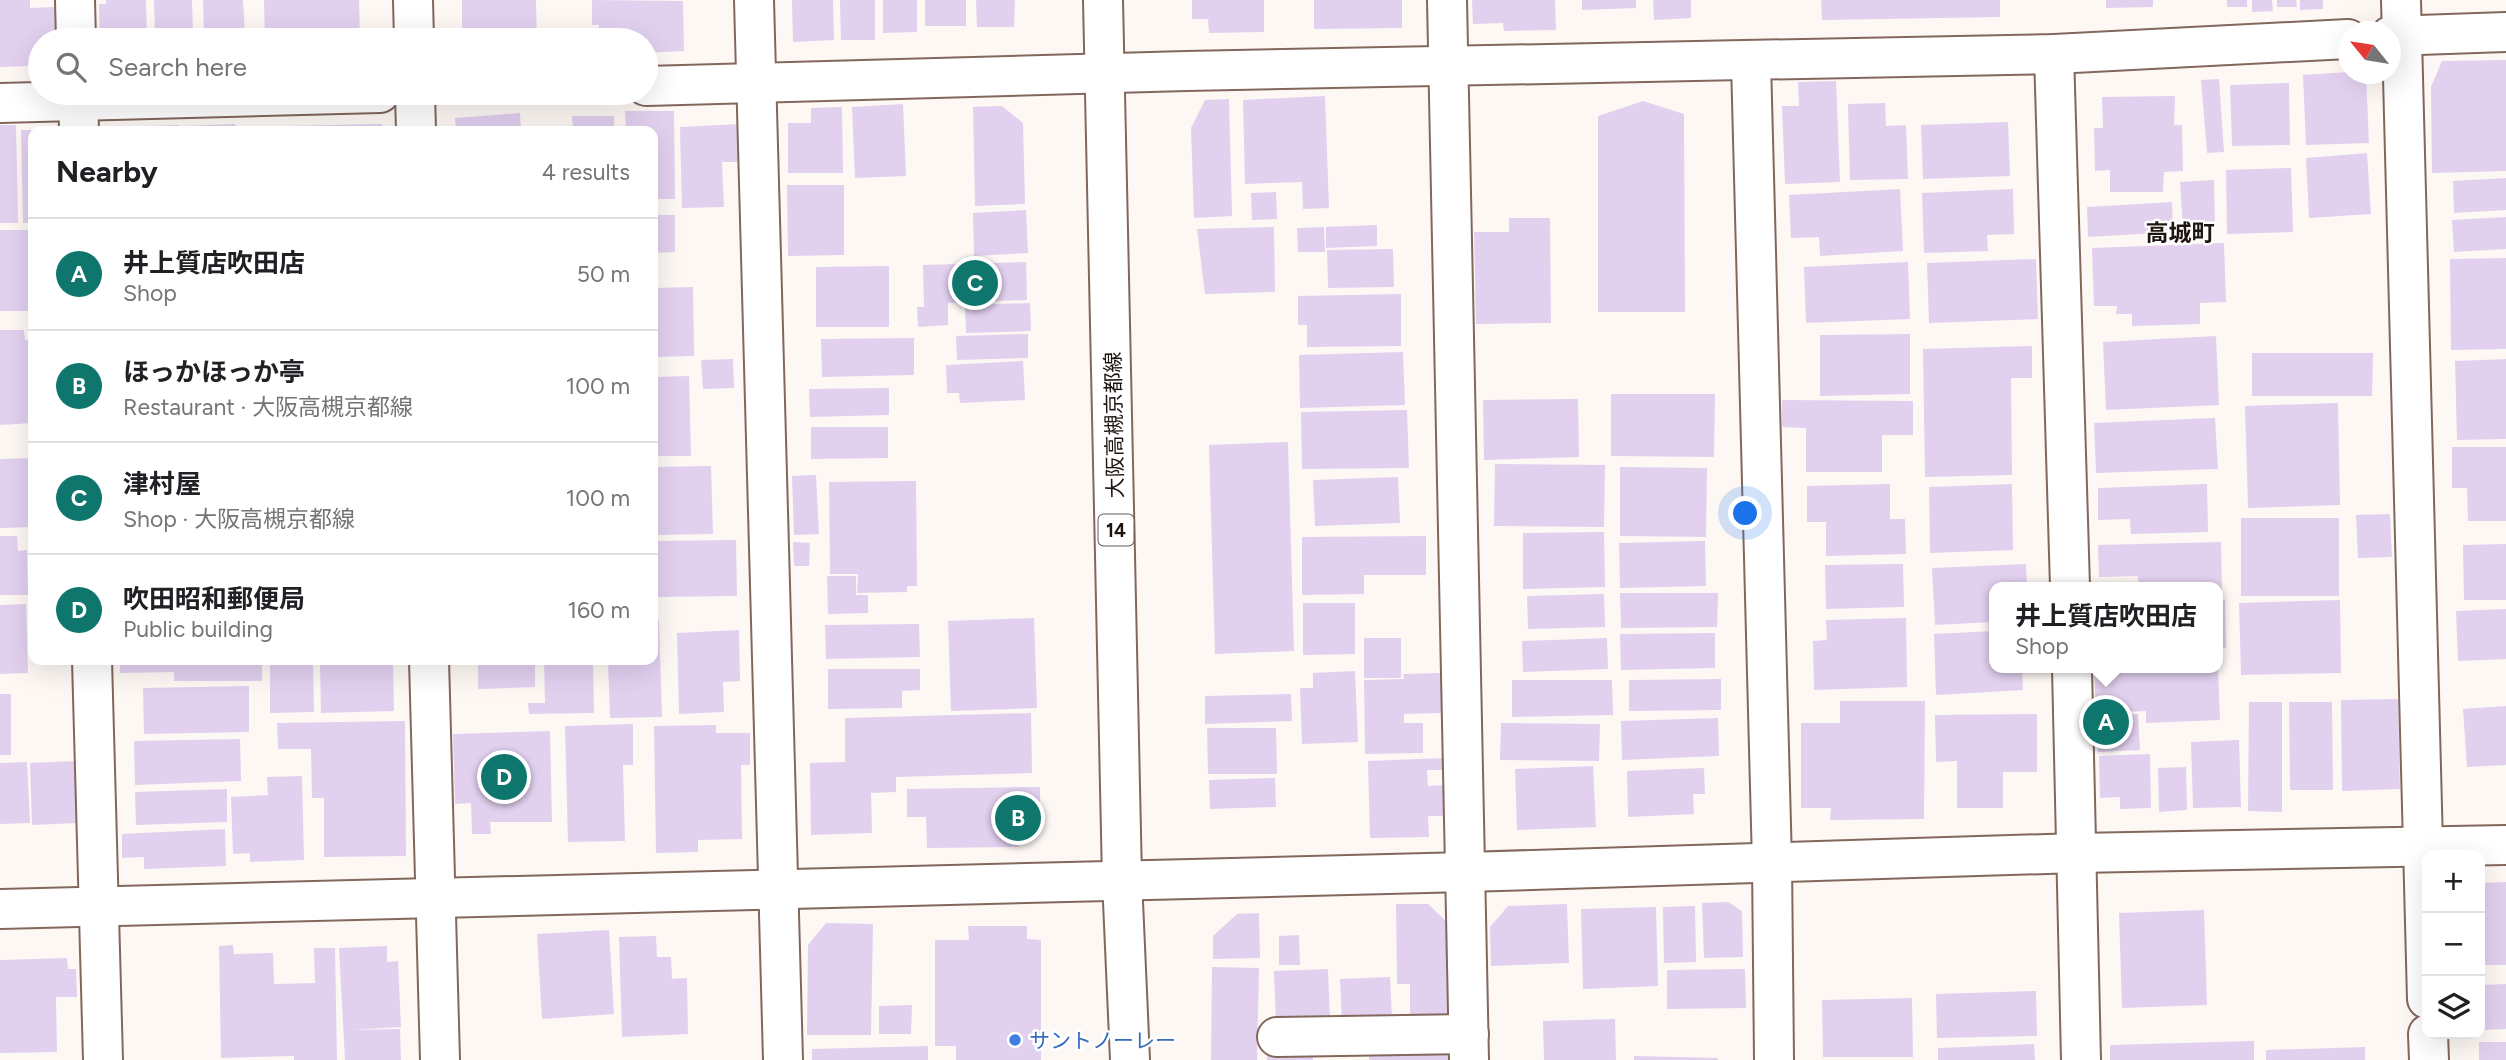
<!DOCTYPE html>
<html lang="en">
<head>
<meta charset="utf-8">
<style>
  body { margin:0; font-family:Figtree,"Noto Sans JP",sans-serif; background:#f6f6f6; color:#202124 }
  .controls { position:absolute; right:21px; bottom:21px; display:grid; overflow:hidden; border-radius:14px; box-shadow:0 7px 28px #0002 }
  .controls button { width:63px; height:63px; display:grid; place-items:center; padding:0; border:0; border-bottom:2px solid #e0e0e0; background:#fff; color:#202124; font:35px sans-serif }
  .compass { position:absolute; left:2338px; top:21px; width:63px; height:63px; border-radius:50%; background:#fff; box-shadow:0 7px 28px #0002; rotate:300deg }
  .you { position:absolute; left:1746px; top:514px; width:24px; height:24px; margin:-18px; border:5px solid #fff; border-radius:50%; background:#1a73e8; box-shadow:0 0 0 10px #1a73e833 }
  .badge { display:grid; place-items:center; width:46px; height:46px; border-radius:50%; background:#0f766e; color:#fff; font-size:23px; font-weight:700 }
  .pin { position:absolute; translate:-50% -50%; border:4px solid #fff; box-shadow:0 2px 7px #0006 }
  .popup { position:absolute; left:1989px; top:582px; width:234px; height:91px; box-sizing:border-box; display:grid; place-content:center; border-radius:14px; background:#fff; filter:drop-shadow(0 2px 5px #0005); font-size:23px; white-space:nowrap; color:#757577 }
  .popup b { font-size:26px; color:#202124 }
  .popup::after { content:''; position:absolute; left:50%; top:100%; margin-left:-14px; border:14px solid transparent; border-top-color:#fff }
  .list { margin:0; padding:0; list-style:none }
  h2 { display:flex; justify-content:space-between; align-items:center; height:91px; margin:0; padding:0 28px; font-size:30px }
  h2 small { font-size:23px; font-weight:400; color:#757577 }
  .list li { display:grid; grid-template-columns:46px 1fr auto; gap:21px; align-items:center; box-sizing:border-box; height:112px; padding:0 28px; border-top:2px solid #e0e0e0 }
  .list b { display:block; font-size:26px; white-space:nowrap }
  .list p { margin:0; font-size:23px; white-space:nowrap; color:#757577 }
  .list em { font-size:23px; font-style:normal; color:#757577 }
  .icon { flex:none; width:38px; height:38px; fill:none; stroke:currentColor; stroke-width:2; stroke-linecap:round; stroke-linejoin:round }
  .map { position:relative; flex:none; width:2506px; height:1060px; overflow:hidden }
  .search { position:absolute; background:#fff; box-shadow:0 7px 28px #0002; left:28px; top:28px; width:630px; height:77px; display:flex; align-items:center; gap:18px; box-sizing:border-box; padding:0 24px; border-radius:38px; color:#757577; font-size:26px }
  .panel { position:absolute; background:#fff; box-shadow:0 7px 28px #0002; left:28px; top:126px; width:630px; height:539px; border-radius:14px }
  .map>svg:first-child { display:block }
</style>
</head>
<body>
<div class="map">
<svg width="2506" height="1060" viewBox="0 0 2506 1060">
  <rect width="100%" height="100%" fill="#fef8f5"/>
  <!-- building -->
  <g fill="#e2d0ef">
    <polygon points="0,0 30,0 30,8 55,7 57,40 40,40 40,52 30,53 31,66 0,67"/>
    <polygon points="106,0 146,0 147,40 100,40 99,4 106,4"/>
    <polygon points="154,0 192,0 193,35 155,36"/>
    <polygon points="203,0 243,0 245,34 204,36"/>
    <polygon points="264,0 359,0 360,40 265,40"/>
    <polygon points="462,0 536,0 537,40 462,40"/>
    <polygon points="592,0 683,1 684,51 646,53 646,40 599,40 599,25 592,25"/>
    <polygon points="792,0 833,0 834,40 793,42"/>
    <polygon points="840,0 875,0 875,40 841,40"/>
    <polygon points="883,0 917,0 917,32 883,33"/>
    <rect x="925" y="0" width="41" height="26"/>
    <polygon points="976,0 1015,0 1014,27 977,27"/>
    <polygon points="1192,0 1264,0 1264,32 1209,33 1208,19 1192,19"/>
    <polygon points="1314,0 1402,0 1402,28 1314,29"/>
    <polygon points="1472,0 1555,0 1556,30 1504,31 1503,23 1473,24"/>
    <polygon points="1582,0 1636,0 1636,8 1582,10"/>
    <polygon points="1653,0 1691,0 1691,18 1654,20"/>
    <polygon points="1821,0 2000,0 2000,17 1822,20"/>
    <polygon points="2106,0 2153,0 2153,7 2106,8"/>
    <rect x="2227" y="0" width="20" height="7"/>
    <polygon points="2252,0 2272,0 2273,11 2252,12"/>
    <polygon points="2277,0 2296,0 2297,7 2277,7"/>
    <polygon points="2300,0 2323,0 2323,9 2300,10"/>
    <polygon points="2506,60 2506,171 2432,173 2431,87 2442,61"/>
    <polygon points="2348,72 2366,74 2369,143 2306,145 2303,75"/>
    <polygon points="2219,79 2224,152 2207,153 2201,80"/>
    <polygon points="1836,81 1840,182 1785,184 1782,106 1799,106 1798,82"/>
    <polygon points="2289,83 2290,145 2232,146 2230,85"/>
    <polygon points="1325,96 1329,208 1303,209 1302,182 1245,184 1243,100"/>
    <polygon points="2175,96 2174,125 2182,125 2183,171 2164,172 2163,192 2110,192 2110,170 2095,171 2094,128 2103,128 2102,97"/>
    <polygon points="1229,99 1232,216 1194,218 1191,128 1205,100"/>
    <polygon points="1643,101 1684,114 1685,312 1598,312 1598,116"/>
    <polygon points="1885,103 1886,126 1906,125 1908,179 1850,180 1848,104"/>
    <polygon points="903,104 906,176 855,178 852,107"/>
    <polygon points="1002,106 1023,123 1025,204 975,206 973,107"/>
    <polygon points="842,107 843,173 788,173 788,123 811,123 811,108"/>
    <polygon points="625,111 674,111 675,199 653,199 653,131 626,131"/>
    <polygon points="520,113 521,131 456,131 455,118"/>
    <polygon points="572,116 614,116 614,131 573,131"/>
    <polygon points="2008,122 2010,176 1923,179 1921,125"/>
    <polygon points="235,124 236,131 183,131 183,126"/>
    <polygon points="382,124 382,131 287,131 286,126"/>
    <polygon points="740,124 741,162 722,162 724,207 682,208 680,127"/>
    <polygon points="0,125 16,125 18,223 0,223"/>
    <polygon points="179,125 179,131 120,131 120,127"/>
    <polygon points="21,130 33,130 33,223 23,223"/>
    <polygon points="2367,153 2371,214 2309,218 2306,158"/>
    <polygon points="2291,168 2293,232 2227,234 2226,170"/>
    <polygon points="2506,178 2506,210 2454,213 2453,181"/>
    <polygon points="2214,180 2215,227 2183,229 2180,182"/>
    <polygon points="787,185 844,185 844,255 788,256"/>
    <polygon points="1900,189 1903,251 1820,256 1819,237 1791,238 1789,195"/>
    <polygon points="2013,189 2014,234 1987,235 1988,251 1924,253 1922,193"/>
    <polygon points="1276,192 1277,219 1252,220 1251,193"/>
    <polygon points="2172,202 2173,232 2088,237 2087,207"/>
    <polygon points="1026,210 1028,253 974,256 973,213"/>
    <polygon points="653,215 675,215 675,252 653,253"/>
    <polygon points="2506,217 2506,249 2454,252 2452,220"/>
    <polygon points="1509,218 1550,218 1551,323 1476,324 1474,232 1509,232"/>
    <polygon points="1377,225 1377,246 1326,248 1326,227"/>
    <polygon points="1274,227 1275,292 1205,294 1197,229"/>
    <polygon points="1324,227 1325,252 1298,252 1297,228"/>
    <polygon points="0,230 28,230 29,311 0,311"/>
    <polygon points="2224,243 2226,302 2200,303 2200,324 2132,326 2132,314 2116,314 2117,306 2094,306 2092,248"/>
    <polygon points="1393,249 1394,287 1328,288 1327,250"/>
    <polygon points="2506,258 2506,349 2451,350 2450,259"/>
    <polygon points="2036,259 2038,319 1929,323 1927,263"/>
    <polygon points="1026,262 1027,300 948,303 948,325 918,327 917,307 924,307 923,265"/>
    <polygon points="1908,262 1910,319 1806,323 1804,267"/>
    <polygon points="889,266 889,327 816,327 816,267"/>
    <polygon points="693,287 694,356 653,357 653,288"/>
    <polygon points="1401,294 1401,346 1307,347 1307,325 1298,325 1298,296"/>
    <polygon points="1030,303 1031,331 966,333 965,305"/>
    <polygon points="0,330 24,330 25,340 33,340 33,423 0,425"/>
    <polygon points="1028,334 1028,358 957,360 956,336"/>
    <polygon points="1910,334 1910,394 1820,396 1820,335"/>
    <polygon points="2216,336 2219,405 2106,410 2103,342"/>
    <polygon points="914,338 914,375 822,377 821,339"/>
    <polygon points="2032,346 2032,378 2011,378 2012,475 1925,477 1923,349"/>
    <polygon points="1403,352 1405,405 1300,408 1299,355"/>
    <polygon points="2252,353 2373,353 2372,396 2252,396"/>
    <polygon points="733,359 734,388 703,389 701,360"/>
    <polygon points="2506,359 2506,439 2457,440 2455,361"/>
    <polygon points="1023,361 1025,400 960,403 959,393 947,393 946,365"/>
    <polygon points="689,376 691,456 653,456 653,377"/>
    <polygon points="889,388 889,415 810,417 809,389"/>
    <polygon points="1611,394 1715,394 1714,457 1611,456"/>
    <polygon points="1578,399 1579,457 1484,460 1483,400"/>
    <polygon points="1782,400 1913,401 1913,435 1882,435 1882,472 1806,472 1806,428 1782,427"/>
    <polygon points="2338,403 2340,505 2248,508 2245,406"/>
    <polygon points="1407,410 1409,468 1302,469 1301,412"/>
    <polygon points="2215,418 2218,469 2096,473 2094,423"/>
    <polygon points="811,427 888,427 888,458 811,459"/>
    <polygon points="1288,442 1294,651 1215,654 1209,445"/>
    <polygon points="2452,447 2506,447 2506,521 2468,521 2467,488 2452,488"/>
    <polygon points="33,458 33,527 0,528 0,459"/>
    <polygon points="1495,464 1605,465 1604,527 1494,526"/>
    <polygon points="711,466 713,534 653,535 653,467"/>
    <polygon points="1620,467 1707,468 1706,537 1620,536"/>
    <polygon points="816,475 819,534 794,535 792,476"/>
    <polygon points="1398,477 1400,523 1315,526 1313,480"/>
    <polygon points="916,481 917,586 907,586 907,592 857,593 858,574 830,574 829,482"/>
    <polygon points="1890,484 1890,519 1905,519 1906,554 1826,556 1826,522 1807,522 1807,486"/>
    <polygon points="2012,484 2013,550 1930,553 1929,487"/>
    <polygon points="2207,484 2208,532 2131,534 2130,519 2098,520 2098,488"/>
    <polygon points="2390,514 2392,557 2358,558 2356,515"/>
    <rect x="2241" y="518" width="98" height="78"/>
    <polygon points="1604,532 1605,587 1523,589 1523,533"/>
    <polygon points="0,536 17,536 18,551 27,550 28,595 0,595"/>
    <polygon points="1426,536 1426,575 1364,575 1364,594 1302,595 1302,537"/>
    <polygon points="736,540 737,596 653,597 653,541"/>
    <polygon points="1705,541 1706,586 1620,588 1619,543"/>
    <polygon points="793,542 810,543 809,566 794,566"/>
    <polygon points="2221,542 2222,590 2139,587 2138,576 2099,577 2098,545"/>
    <polygon points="2506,544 2506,600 2464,600 2463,545"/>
    <polygon points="1903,564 1904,607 1826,609 1825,565"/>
    <polygon points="2026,564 2027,587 1994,587 1994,622 1935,625 1932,568"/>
    <polygon points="827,576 856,576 856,595 868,595 868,613 828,614"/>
    <polygon points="1620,593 1718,593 1717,627 1621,628"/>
    <polygon points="1604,594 1605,627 1528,629 1527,596"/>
    <polygon points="2218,600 2225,600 2226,648 2218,648"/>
    <polygon points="2340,600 2341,673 2241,675 2239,603"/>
    <polygon points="1303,603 1355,603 1355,654 1303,655"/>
    <polygon points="26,604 28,673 0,674 0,605"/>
    <polygon points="2506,609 2506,659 2458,661 2456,611"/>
    <polygon points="1034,618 1037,708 951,711 948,621"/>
    <polygon points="1906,618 1907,687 1814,690 1813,641 1827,640 1826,620"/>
    <polygon points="659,620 662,717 610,718 608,660 653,660 653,621"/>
    <polygon points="919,624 920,657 826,659 825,625"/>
    <polygon points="739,630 740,681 723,682 724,712 679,714 677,633"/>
    <polygon points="1994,631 1994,668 2022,668 2023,690 1936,695 1934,634"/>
    <polygon points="1715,633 1715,668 1621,670 1620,634"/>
    <rect x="1364" y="638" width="37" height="40"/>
    <polygon points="1607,638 1608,669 1523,672 1522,641"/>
    <polygon points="120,660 262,660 262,681 174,681 174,672 120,673"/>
    <polygon points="478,660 535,660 535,687 478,689"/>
    <polygon points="544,660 593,660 594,713 529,714 528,703 545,703"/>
    <polygon points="313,663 314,712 270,713 270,664"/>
    <polygon points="393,663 394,711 321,713 320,664"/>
    <polygon points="2094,668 2218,668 2220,720 2146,723 2146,711 2096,713"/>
    <polygon points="828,669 920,669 920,690 902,691 902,708 828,709"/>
    <polygon points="1355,671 1358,742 1302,744 1300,688 1313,688 1313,673"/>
    <polygon points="1442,673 1442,713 1404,714 1404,723 1423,723 1423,753 1365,754 1364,680 1404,679 1403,674"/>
    <polygon points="1721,679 1721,710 1629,711 1629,680"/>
    <polygon points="1512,680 1612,680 1613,715 1512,717"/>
    <polygon points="249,686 249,732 144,734 143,688"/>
    <rect x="0" y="694" width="11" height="61"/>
    <polygon points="1291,694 1292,721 1205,724 1205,696"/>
    <polygon points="2398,699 2400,789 2342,791 2341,700"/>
    <polygon points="1840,701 1925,701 1924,819 1830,820 1831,808 1801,808 1801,723 1840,723"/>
    <polygon points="2249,702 2282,702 2282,812 2248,811"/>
    <polygon points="2289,702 2332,702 2333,790 2290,790"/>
    <polygon points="2506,706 2506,765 2467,767 2463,709"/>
    <polygon points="1031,713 1032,773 896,777 896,792 871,793 872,833 811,835 810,763 845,762 845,718"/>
    <polygon points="2037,714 2037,772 2003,772 2003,808 1957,808 1957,761 1936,762 1935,715"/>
    <polygon points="2138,714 2140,750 2098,752 2096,716"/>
    <polygon points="1718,718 1719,756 1622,760 1621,721"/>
    <polygon points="405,721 406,856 324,857 324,798 312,798 311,749 278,749 277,723"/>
    <polygon points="1501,723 1600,724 1599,761 1500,760"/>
    <polygon points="633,724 633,765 623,765 625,841 568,842 565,726"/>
    <polygon points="716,725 716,733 750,733 750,765 741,765 742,839 698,840 698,852 656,853 654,726"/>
    <polygon points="1207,728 1276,728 1277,774 1208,774"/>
    <polygon points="550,731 552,822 490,822 491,834 472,834 471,803 455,804 453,734"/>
    <polygon points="240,739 241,781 135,785 134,741"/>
    <polygon points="2239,740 2241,807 2193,808 2191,742"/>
    <polygon points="2150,754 2151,808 2120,809 2120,797 2100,798 2099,756"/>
    <polygon points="1443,758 1443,770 1427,770 1428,786 1447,785 1448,816 1428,816 1429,837 1370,838 1368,761"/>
    <polygon points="76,761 78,823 32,825 30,763"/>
    <polygon points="27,762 30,823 0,824 0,763"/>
    <polygon points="1593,766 1596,827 1517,830 1515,769"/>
    <polygon points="2186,767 2187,810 2159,812 2158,768"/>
    <polygon points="1704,768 1705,794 1693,794 1694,814 1628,817 1627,771"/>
    <polygon points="302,776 304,860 250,862 250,853 233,854 231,797 268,795 267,777"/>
    <polygon points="1275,778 1276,807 1210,809 1209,780"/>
    <polygon points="1040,787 1040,822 1018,847 927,848 926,817 907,817 907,789"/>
    <polygon points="227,789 227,822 136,825 135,792"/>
    <polygon points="225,829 226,866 144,869 144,857 122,858 122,834"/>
    <polygon points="2506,882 2506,965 2480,965 2480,883"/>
    <polygon points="1728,902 1742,911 1743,957 1704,958 1702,903"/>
    <polygon points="1396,904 1428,904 1448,923 1448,1015 1410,1016 1410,984 1397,984"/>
    <polygon points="1567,904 1569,963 1491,966 1490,927 1508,906"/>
    <polygon points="1695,906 1696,962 1664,963 1663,907"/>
    <polygon points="1656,907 1658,986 1583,989 1581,909"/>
    <polygon points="2204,910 2207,1005 2122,1008 2119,913"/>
    <polygon points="1259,913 1260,958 1213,959 1213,936 1237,914"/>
    <polygon points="826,923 873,924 871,1035 807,1035 808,945"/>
    <polygon points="968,926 1027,926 1027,939 1041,940 1041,1060 956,1060 956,1046 935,1046 935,940 969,940"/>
    <polygon points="609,930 614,1014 542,1019 537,934"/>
    <polygon points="1299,935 1300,965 1279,965 1279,936"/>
    <polygon points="656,936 657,957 671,957 672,979 687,978 688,1034 622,1037 619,937"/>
    <polygon points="233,945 234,954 273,953 274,984 315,983 314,948 335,948 337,1060 294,1060 294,1056 221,1058 219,946"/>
    <polygon points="387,946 387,962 398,961 401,1027 351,1030 400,1029 401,1060 345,1060 339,948"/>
    <polygon points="67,958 68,969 76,969 77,997 56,997 57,1052 0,1053 0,960"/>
    <polygon points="1212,967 1259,968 1257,1060 1211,1060"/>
    <polygon points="1328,969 1330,1020 1276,1023 1274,971"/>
    <polygon points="1745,969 1746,1008 1667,1009 1667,970"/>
    <polygon points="1390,977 1392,1019 1342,1022 1340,979"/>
    <polygon points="2506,984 2506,1029 2480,1030 2480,985"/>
    <polygon points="2036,991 2037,1036 1937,1038 1936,994"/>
    <polygon points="1912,998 1913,1057 1823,1057 1822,1000"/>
    <polygon points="912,1005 911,1034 879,1034 879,1006"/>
    <polygon points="1615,1019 1616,1060 1544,1060 1543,1021"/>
    <polygon points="2254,1041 2254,1060 2110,1060 2110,1045"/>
    <rect x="2479" y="1042" width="27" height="18"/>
    <polygon points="2034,1044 2035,1060 1938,1060 1938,1048"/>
    <polygon points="1369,1045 1449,1051 1449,1060 1369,1060"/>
    <polygon points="928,1046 928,1060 812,1060 812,1049"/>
    <polygon points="1312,1046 1313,1060 1267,1060 1267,1047"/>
    <polygon points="2365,1047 2365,1060 2266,1060 2266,1050"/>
    <polygon points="1634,1056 1718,1058 1718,1060 1634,1060"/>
  </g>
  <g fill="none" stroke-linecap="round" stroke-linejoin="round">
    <defs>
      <g id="minor">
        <polyline points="75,0 76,40"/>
        <polyline points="413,0 414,40"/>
        <polyline points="754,0 783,1060"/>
        <polyline points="1447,0 1469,1060"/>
        <polyline points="2401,0 2427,999"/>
        <polyline points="2390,36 2506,32"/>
        <polyline points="2054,54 2070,587"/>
        <polyline points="1751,62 1772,863 1774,1060"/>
        <polyline points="646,86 1186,71 2054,54 2348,39"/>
        <polyline points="78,93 79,131"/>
        <polyline points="415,93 416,131"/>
        <polyline points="0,103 380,93"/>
        <polyline points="92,660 103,1060"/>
        <polyline points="429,660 440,1060"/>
        <polyline points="2072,668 2081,1060"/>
        <polyline points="0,909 1466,872 2077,853 2506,845"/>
        <polyline points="2428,1034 2429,1060"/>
        <polyline points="1277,1037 1469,1034"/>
      </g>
      <polyline id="major" points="1103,0 1122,879 1130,1060"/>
    </defs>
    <!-- minor casing -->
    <use href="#minor" stroke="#82685c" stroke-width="42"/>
    <!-- major casing -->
    <use href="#major" stroke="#82685c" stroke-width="42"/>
    <!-- minor -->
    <use href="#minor" stroke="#fff" stroke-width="38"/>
    <!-- major -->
    <use href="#major" stroke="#fff" stroke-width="38"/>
  </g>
  <!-- markers -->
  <circle fill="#3f7fe0" stroke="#fff" stroke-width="2.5" cx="1015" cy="1040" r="7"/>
  <g text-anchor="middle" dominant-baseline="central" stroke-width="5" stroke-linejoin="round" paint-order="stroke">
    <!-- shield labels -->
    <rect fill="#fff" stroke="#625b58" stroke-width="2" x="1098.5" y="514.5" width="35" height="31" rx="5"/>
    <g font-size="19" font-weight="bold" fill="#1f1510">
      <text x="1116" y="530">14</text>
    </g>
    <!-- street labels -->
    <g font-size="21" fill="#1f1510" stroke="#fff">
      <text transform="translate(1114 425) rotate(-91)">大阪高槻京都線</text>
    </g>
    <!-- shop labels -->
    <g font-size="21" fill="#366cbe" stroke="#fff" text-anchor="start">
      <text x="1029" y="1040">サントノーレー</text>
    </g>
    <!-- neighbourhood labels -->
    <g font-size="23" font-weight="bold" fill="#1f1510" stroke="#fff">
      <text x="2180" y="233">高城町</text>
    </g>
  </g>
</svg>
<div class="controls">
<button>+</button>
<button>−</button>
<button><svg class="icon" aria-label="layers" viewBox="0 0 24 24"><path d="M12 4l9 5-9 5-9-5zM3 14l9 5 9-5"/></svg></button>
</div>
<svg class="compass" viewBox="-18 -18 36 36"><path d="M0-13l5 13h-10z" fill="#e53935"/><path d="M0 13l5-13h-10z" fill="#757577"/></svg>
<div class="you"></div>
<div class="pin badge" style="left:2106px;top:722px">A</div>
<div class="popup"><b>井上質店吹田店</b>Shop</div>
<div class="pin badge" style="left:1018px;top:818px">B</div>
<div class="pin badge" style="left:975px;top:283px">C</div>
<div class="pin badge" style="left:504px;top:777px">D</div>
<div class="search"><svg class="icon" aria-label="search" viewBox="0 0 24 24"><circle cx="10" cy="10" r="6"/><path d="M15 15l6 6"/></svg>Search here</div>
<section class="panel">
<h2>Nearby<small>4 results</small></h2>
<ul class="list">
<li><span class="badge">A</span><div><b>井上質店吹田店</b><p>Shop</p></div><em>50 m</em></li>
<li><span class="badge">B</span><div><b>ほっかほっか亭</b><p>Restaurant · 大阪高槻京都線</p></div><em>100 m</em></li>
<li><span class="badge">C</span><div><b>津村屋</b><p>Shop · 大阪高槻京都線</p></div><em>100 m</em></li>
<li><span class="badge">D</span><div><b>吹田昭和郵便局</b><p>Public building</p></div><em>160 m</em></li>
</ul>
</section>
</div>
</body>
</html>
